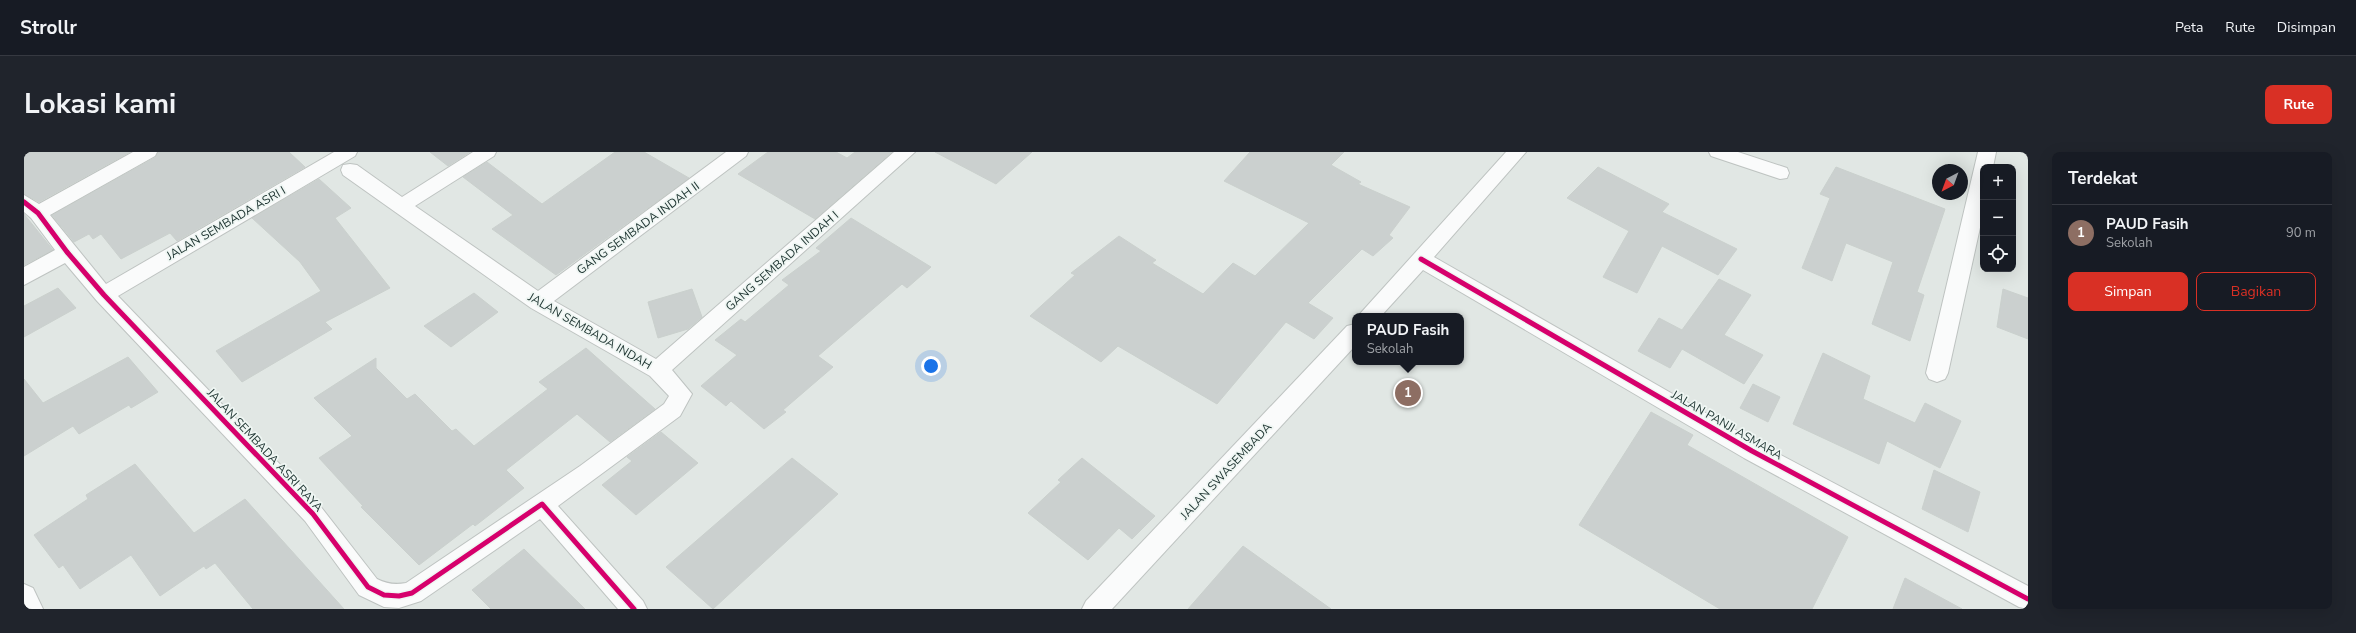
<!DOCTYPE html>
<html lang="id">
<head>
<meta charset="utf-8">
<style>
  body { margin:0; font-family:"Nunito Sans",sans-serif; background:#20242c; color:#f1f3f6 }
  .controls { position:absolute; right:12px; top:12px; display:grid; overflow:hidden; border-radius:8px; box-shadow:0 4px 16px #0002 }
  .controls button { width:36px; height:36px; display:grid; place-items:center; padding:0; border:0; border-bottom:1px solid #363941; background:#171b24; color:#f1f3f6; font:20px sans-serif }
  .compass { position:absolute; left:1908px; top:12px; width:36px; height:36px; border-radius:50%; background:#171b24; box-shadow:0 4px 16px #0002; rotate:221deg }
  .you { position:absolute; left:907px; top:214px; width:14px; height:14px; margin:-10px; border:3px solid #fff; border-radius:50%; background:#1a73e8; box-shadow:0 0 0 6px #1a73e833 }
  .badge { display:grid; place-items:center; width:26px; height:26px; border-radius:50%; background:#d93025; color:#fff; font-size:13px; font-weight:700 }
  .pin { position:absolute; translate:-50% -50%; border:2px solid #fff; box-shadow:0 1px 4px #0006 }
  .popup { position:absolute; left:1328px; top:161px; width:112px; height:52px; box-sizing:border-box; display:grid; place-content:center; border-radius:8px; background:#171b24; filter:drop-shadow(0 1px 3px #0005); font-size:13px; white-space:nowrap; color:#9ea1a6 }
  .popup b { font-size:15px; color:#f1f3f6 }
  .popup::after { content:''; position:absolute; left:50%; top:100%; margin-left:-8px; border:8px solid transparent; border-top-color:#171b24 }
  .list { margin:0; padding:0; list-style:none }
  h2 { display:flex; justify-content:space-between; align-items:center; height:52px; margin:0; padding:0 16px; font-size:17px }
  h2 small { font-size:13px; font-weight:400; color:#9ea1a6 }
  .list li { display:grid; grid-template-columns:26px 1fr auto; gap:12px; align-items:center; box-sizing:border-box; height:56px; padding:0 16px; border-top:1px solid #363941 }
  .list b { display:block; font-size:15px; white-space:nowrap }
  .list p { margin:0; font-size:13px; white-space:nowrap; color:#9ea1a6 }
  .list em { font-size:13px; font-style:normal; color:#9ea1a6 }
  .actions { display:flex; gap:8px; padding:12px 16px }
  .actions a { flex:1; padding:9px 0; border:1px solid #d93025; border-radius:8px; text-align:center; font-size:14px; color:#d93025 }
  .actions .main { background:#d93025; color:#fff }
  .icon { flex:none; width:22px; height:22px; fill:none; stroke:currentColor; stroke-width:2; stroke-linecap:round; stroke-linejoin:round }
  .map { position:relative; flex:none; width:2004px; height:457px; overflow:hidden; border-radius:8px }
  header { display:flex; align-items:center; gap:24px; box-sizing:border-box; height:56px; padding:0 20px; background:#171b24; border-bottom:1px solid #363941 }
  header strong { font-size:19px }
  nav { display:flex; gap:22px; margin-inline-start:auto; font-size:14px }
  .intro { display:flex; align-items:center; justify-content:space-between; box-sizing:border-box; height:96px; padding:0 24px }
  h1 { margin:0; font-size:28px }
  .button { padding:10px 18px; border-radius:8px; background:#d93025; color:#fff; font-size:14px; font-weight:700 }
  main { display:flex; gap:24px; padding:0 24px }
  aside { flex:1; background:#171b24; border-radius:8px; box-shadow:0 4px 16px #0002 }
  .map>svg:first-child { display:block }
</style>
</head>
<body>
<header>
<strong>Strollr</strong>
<nav><a>Peta</a><a>Rute</a><a>Disimpan</a></nav>
</header>
<div class="intro"><h1>Lokasi kami</h1><a class="button">Rute</a></div>
<main>
<div class="map">
<svg width="2004" height="457" viewBox="0 0 2004 457">
  <rect width="100%" height="100%" fill="#e1e7e4"/>
  <!-- building -->
  <g fill="#cbd0cf" stroke="#cad0cd">
    <polygon points="0,0 106,0 15,50 0,42"/>
    <polygon points="134,0 265,0 281,15 153,89 146,81 97,107 77,82 69,87 65,82 50,90 28,63 132,5"/>
    <polygon points="406,0 446,0 424,14"/>
    <polygon points="591,0 620,0 665,26 532,123 468,77 489,63 439,25 463,10 518,52"/>
    <polygon points="744,0 812,0 823,6 831,0 868,0 791,67 714,22"/>
    <polygon points="911,0 1008,0 972,32"/>
    <polygon points="1226,0 1320,0 1307,13 1337,30 1334,32 1386,55 1365,83 1369,86 1349,104 1338,97 1284,151 1309,166 1290,187 1262,170 1193,252 1094,194 1077,210 1006,164 1051,123 1047,121 1095,84 1132,108 1128,111 1179,142 1209,111 1231,124 1285,71 1200,29"/>
    <polygon points="1574,15 1645,52 1638,60 1713,97 1694,123 1638,94 1613,141 1579,125 1605,79 1543,46"/>
    <polygon points="1812,15 1921,57 1893,140 1900,143 1886,189 1848,172 1869,110 1822,91 1808,129 1778,116 1806,46 1796,42"/>
    <polygon points="295,27 327,56 311,66 366,136 301,170 308,177 218,230 192,199 297,139 276,110 228,66"/>
    <polygon points="0,62 29,98 0,113"/>
    <polygon points="827,66 907,115 883,136 878,132 794,204 809,215 759,258 762,260 740,277 707,249 702,254 677,234 713,203 691,188 717,167 721,170 765,133 758,128 797,99 792,96"/>
    <polygon points="1695,127 1727,143 1700,183 1739,203 1720,232 1658,197 1646,216 1614,199 1635,166 1658,178"/>
    <polygon points="34,136 52,156 0,185 0,154"/>
    <polygon points="668,137 678,165 664,177 634,186 624,150"/>
    <polygon points="1979,137 2004,146 2004,187 1973,175"/>
    <polygon points="450,141 474,160 427,195 400,174"/>
    <polygon points="562,196 631,257 586,290 553,262 482,318 500,336 451,374 449,372 395,413 337,355 339,354 295,306 328,284 290,246 352,206 352,216 383,247 391,242 428,279 432,277 450,294 524,237 515,230"/>
    <polygon points="1799,201 1846,224 1839,247 1891,271 1901,251 1937,269 1916,316 1863,289 1855,312 1769,272"/>
    <polygon points="104,205 134,240 107,256 105,253 55,282 49,274 0,304 0,227 19,251"/>
    <polygon points="1729,232 1756,245 1744,270 1716,256"/>
    <polygon points="1627,260 1669,283 1663,293 1824,385 1788,457 1696,457 1555,373"/>
    <polygon points="637,280 674,311 612,363 578,333 608,309 603,305"/>
    <polygon points="768,306 814,342 689,457 642,415"/>
    <polygon points="1058,306 1131,364 1108,387 1095,376 1064,408 1004,361 1037,330 1034,328"/>
    <polygon points="111,312 170,381 221,347 320,457 229,457 191,411 182,417 180,414 136,444 107,403 56,437 39,413 35,416 10,383 64,347 62,343"/>
    <polygon points="1910,318 1956,340 1944,380 1898,357"/>
    <polygon points="1219,394 1307,457 1164,457"/>
    <polygon points="500,397 561,457 467,457 448,438"/>
    <polygon points="1881,426 1938,457 1869,457"/>
  </g>
  <g fill="none" stroke-linecap="round" stroke-linejoin="round">
    <defs>
      <g id="minor">
        <path d="M109,0H133L131,4L26,63L82,132L310,0H333L331,4L94,144L297,355L353,427C363,432 371,433 382,431L556,314L640,252L645,244L626,224L507,156L319,23L317,18L319,13L326,12L333,13L378,45L449,0H472L470,4L391,54L514,139L702,0H724L722,4L530,149L632,207L870,0H891L648,218L668,242L656,264L534,354L619,449L623,457H594L516,367L397,449L375,456L360,455L335,443L281,369L73,149L41,111L0,133V115L31,98L7,66L0,60V43L15,52Z"/>
        <polygon points="1482,0 1502,0 1410,105 1736,292 2004,434 2004,457 1995,455 1720,306 1399,118 1357,164 1334,164"/>
        <polygon points="1685,0 1714,0 1763,16 1765,21 1763,26 1756,27 1687,4"/>
        <polygon points="1954,0 1972,0 1969,15 1959,15 1959,62 1924,221 1921,227 1913,230 1905,227 1902,221"/>
        <polygon points="1331,172 1331,194 1088,457 1058,457 1062,449 1323,174"/>
        <polygon points="0,432 9,436 19,457 0,457"/>
      </g>
    </defs>
    <!-- minor casing -->
    <use href="#minor" stroke="#bec3c1" stroke-width="2"/>
    <!-- minor -->
    <use href="#minor" fill="#fafbfb" fill-rule="evenodd"/>
    <defs>
      <g id="cycleway">
        <polyline points="0,50 14,61 43,100 80,143 289,362 344,435 360,443 375,444 388,441 518,352 610,457"/>
        <polyline points="1397,107 1728,299 2004,447"/>
      </g>
    </defs>
    <!-- cycleway casing -->
    <use href="#cycleway" stroke="#eff6f3" stroke-width="8"/>
    <!-- cycleway -->
    <use href="#cycleway" stroke="#d6006c" stroke-width="5"/>
  </g>
  <g text-anchor="middle" dominant-baseline="central" stroke-width="3.5" stroke-linejoin="round" paint-order="stroke">
    <!-- street labels -->
    <g font-size="12" fill="#213734" stroke="#eff6f3">
      <text transform="translate(202 71) rotate(-30)">JALAN SEMBADA ASRI I</text>
      <text transform="translate(614 76) rotate(-36)">GANG SEMBADA INDAH II</text>
      <text transform="translate(758 109) rotate(-41)">GANG SEMBADA INDAH I</text>
      <text transform="translate(566 179) rotate(30)">JALAN SEMBADA INDAH</text>
      <text transform="translate(1703 273) rotate(30)">JALAN PANJI ASMARA</text>
      <text transform="translate(241 298) rotate(47)">JALAN SEMBADA ASRI RAYA</text>
      <text transform="translate(1202 319) rotate(-47)">JALAN SWASEMBADA</text>
    </g>
  </g>
</svg>
<div class="controls">
<button>+</button>
<button>−</button>
<button><svg class="icon" aria-label="locate" viewBox="0 0 24 24"><circle cx="12" cy="12" r="6"/><path d="M12 2v4M12 18v4M2 12h4M18 12h4"/></svg></button>
</div>
<svg class="compass" viewBox="-18 -18 36 36"><path d="M0-13l5 13h-10z" fill="#e53935"/><path d="M0 13l5-13h-10z" fill="#9ea1a6"/></svg>
<div class="you"></div>
<div class="pin badge" style="left:1384px;top:241px;background:#8d6e63">1</div>
<div class="popup"><b>PAUD Fasih</b>Sekolah</div>
</div>
<aside>
<h2>Terdekat<small></small></h2>
<ul class="list">
<li><span class="badge" style="background:#8d6e63">1</span><div><b>PAUD Fasih</b><p>Sekolah</p></div><em>90 m</em></li>
</ul>
<div class="actions"><a class="main">Simpan</a><a>Bagikan</a></div>
</aside>
</main>
</body>
</html>
